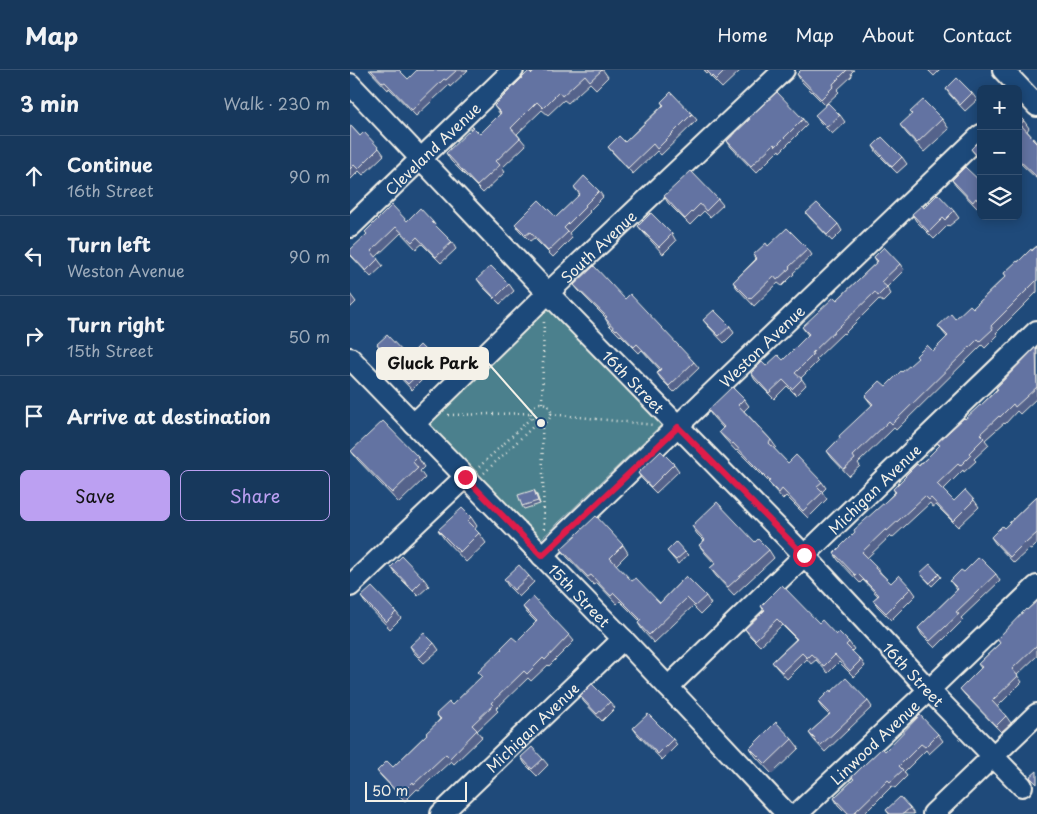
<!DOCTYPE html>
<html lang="en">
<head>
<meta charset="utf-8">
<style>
  body { margin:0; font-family:"Playpen Sans",sans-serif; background:#203f62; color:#f1f3f6 }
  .controls { position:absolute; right:15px; top:15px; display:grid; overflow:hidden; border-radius:8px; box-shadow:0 2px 12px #0003 }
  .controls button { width:45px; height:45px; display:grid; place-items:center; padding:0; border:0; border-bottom:1px solid #365272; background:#17385c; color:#f1f3f6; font:25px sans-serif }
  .scale { position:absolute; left:15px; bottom:12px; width:102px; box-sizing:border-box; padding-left:5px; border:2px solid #f4f1e8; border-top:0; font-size:14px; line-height:18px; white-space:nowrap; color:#f4f1e8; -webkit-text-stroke:4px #1f4a7a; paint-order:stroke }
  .stop { position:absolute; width:15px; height:15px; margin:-11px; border:4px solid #e11d48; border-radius:50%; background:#fff }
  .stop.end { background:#e11d48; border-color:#fff; box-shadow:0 1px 5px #0008 }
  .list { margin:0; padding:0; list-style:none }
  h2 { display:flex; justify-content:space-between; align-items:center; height:65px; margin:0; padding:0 20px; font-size:21px }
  h2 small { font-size:16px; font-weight:400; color:#9eacbb }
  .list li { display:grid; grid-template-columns:32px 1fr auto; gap:15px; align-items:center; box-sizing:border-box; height:80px; padding:0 20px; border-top:1px solid #365272 }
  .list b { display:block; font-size:19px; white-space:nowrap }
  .list p { margin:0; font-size:16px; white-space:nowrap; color:#9eacbb }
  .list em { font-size:16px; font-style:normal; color:#9eacbb }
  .actions { display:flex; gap:10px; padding:15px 20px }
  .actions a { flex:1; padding:11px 0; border:1px solid #bca0f2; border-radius:8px; text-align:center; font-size:18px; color:#bca0f2 }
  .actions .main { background:#bca0f2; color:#111 }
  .icon { flex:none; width:28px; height:28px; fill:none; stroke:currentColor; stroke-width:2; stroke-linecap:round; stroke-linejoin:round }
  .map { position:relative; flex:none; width:687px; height:744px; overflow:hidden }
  header { display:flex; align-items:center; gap:30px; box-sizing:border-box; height:70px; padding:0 25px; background:#17385c; border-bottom:1px solid #365272 }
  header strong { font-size:24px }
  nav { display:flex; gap:28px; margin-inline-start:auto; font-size:18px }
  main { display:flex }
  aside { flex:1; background:#17385c }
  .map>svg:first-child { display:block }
</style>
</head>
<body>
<header>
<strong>Map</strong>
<nav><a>Home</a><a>Map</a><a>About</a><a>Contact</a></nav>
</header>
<main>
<aside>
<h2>3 min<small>Walk · 230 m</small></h2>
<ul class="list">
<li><svg class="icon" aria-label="ahead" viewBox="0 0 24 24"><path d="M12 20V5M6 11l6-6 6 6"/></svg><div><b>Continue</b><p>16th Street</p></div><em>90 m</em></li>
<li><svg class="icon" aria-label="left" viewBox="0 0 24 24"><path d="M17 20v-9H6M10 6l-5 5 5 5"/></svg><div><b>Turn left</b><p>Weston Avenue</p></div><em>90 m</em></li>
<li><svg class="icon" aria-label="right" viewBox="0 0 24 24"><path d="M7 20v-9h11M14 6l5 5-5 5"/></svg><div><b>Turn right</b><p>15th Street</p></div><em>50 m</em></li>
<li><svg class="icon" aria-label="arrive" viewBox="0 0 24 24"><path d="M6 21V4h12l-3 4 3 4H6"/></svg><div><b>Arrive at destination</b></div></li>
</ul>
<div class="actions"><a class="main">Save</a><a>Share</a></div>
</aside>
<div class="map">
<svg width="687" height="744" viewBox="0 0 687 744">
  <rect width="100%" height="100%" fill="#1f4a7a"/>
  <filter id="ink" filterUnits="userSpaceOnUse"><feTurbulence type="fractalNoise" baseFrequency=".02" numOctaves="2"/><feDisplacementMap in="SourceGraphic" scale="10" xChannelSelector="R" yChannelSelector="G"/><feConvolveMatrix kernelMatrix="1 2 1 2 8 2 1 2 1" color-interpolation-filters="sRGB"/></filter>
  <g filter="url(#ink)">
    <!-- green -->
    <polygon fill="#4c808d" stroke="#a0b8ba" points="195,234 311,355 188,472 72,352"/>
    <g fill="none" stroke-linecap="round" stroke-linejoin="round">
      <defs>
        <g id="minor">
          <polyline points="653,0 687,36"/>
          <path id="s1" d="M0,14L198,223L454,485L579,620L672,716"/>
          <path id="s2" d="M0,157L163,0"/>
          <path id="s3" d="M0,288L273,569L437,744"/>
          <path id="s4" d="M64,354L198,223L434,0"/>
          <path id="s5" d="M192,486L631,65"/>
          <polyline points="0,516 115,407"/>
          <path id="s6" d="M318,617L687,261"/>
          <path id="s7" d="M91,744L273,569"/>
          <path id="s8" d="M447,744L579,620L687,516"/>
          <polyline points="583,744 687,644"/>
        </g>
      </defs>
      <!-- minor casing -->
      <use href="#minor" stroke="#f4f1e8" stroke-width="24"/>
      <!-- path -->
      <g stroke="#f4f1e8" stroke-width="2.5" stroke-dasharray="1 4" stroke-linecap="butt">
        <polyline points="192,333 194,250"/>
        <circle cx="191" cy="343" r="10"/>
        <polyline points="201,344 304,355"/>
        <polyline points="98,345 182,343"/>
        <polyline points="192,353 194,461"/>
        <polyline points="129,397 182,347"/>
        <polyline points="134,403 188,352"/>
      </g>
      <!-- minor -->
      <use href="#minor" stroke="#1f4a7a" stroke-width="20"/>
    </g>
    <!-- wall -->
    <g fill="#55638b" stroke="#f4f1e8">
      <polygon points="19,0 49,0 58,9 67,0 118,0 100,17 99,15 66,46 39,18 38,20"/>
      <polygon points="186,0 253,0 258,7 246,19 240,13 218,33 214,30 198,45 192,40 167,64 176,75 152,98 155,102 133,123 101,91 96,83 130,64 150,44 144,36"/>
      <polygon points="354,0 391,0 372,18"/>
      <polygon points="451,0 504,0 501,3 502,6 487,20 489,22 475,35 451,11 447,4"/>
      <polygon points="578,0 590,0 584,6"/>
      <polygon points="596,19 622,23 627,30 615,41 600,25"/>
      <polygon points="311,32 342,44 347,50 311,85 307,81 283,104 263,83 258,77 275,72 313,35"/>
      <polygon points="465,45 490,45 495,52 482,64 470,52"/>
      <polygon points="668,45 674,51 679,58 677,61 687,73 687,109 670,93 669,94 668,93"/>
      <polygon points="453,49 457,55 430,82 429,80 406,103 381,77 377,71"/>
      <polygon points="592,49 599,59 574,82 557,64 550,55"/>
      <polygon points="0,55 10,66 29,78 34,85 13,105 9,101 0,110"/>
      <polygon points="631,69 631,92 621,79"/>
      <polygon points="523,76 552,87 557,94 547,103 527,83"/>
      <polygon points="602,110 631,112 631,135 627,138 606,116"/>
      <polygon points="224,117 249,121 253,127 239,141 240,142 219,163 222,168 203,187 184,168 180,171 169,160 165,154 206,147 230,125"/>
      <polygon points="314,126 368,129 373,135 360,147 354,141 340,155 318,133"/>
      <polygon points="574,138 604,141 609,148 599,156 598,155 584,169 566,151 562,144"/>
      <polygon points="456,143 488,154 492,161 482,171 461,149"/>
      <polygon points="57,151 83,152 87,158 102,172 106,179 91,193 72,174 66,179 51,163 26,187 33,196 21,207 3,188 0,185 0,180"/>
      <polygon points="288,156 322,164 326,171 313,184 293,162"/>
      <polygon points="418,176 458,179 462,185 443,203 444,204 432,216 428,213 404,236 387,218 383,212 406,189 403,185"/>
      <polygon points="687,176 687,222 646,263 648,265 635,278 632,275 546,360 544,358 508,393 510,396 499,406 482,388 477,381 522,335 515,326 536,316 552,302 583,281 597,267 588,256 605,249 623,238 656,206 654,203"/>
      <polygon points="524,187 550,194 554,200 537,217 541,224 533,232 529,229 494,264 493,263 466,289 468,291 451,308 456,315 446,325 437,316 424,329 405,310 401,303 433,290 458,265 452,257 487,230 527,192"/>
      <polygon points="127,209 159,214 164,221 150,234 132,216"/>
      <polygon points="224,215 275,229 344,292 349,298 324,322 311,309 307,303 310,300 292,280 289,283 271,265 270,266 259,255 255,248 256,248 229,221"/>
      <polygon points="0,224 6,232 0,238"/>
      <polygon points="353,250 380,256 384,263 374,273 358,256"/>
      <polygon points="27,274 58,287 84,289 88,294 62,320 43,300 39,294 42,291 31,280"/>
      <polygon points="687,278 687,328 670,344 667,341 655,354 654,353 635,370 639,375 624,389 626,391 614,402 613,400 593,420 604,431 624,430 629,437 608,457 586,435 583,437 580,433 542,468 540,466 517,488 526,496 531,503 541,513 561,518 566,525 541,550 528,537 523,530 528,526 513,510 510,513 488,490 484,483 545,422 543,419 590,376 587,373 630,336 647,319"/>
      <polygon points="394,329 399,336 394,341 421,370 426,377 424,379 438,393 472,412 476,418 472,422 477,429 458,448 436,426 433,429 423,418 419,412 387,380 386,381 374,368 369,362 373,358 363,347 358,340"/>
      <polygon points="1,381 68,387 74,397 70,401 75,408 49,433 8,390"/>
      <polygon points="324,394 329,401 306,423 292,409 288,403"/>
      <polygon points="186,423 190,434 174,439 172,436"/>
      <polygon points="687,426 687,474 681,480 679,479 664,493 645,473 641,467 654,458"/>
      <polygon points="121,447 127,456 125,459 129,463 136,473 116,492 95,470 88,460"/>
      <polygon points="342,456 405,472 419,480 424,488 384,525 366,506 360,498 365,494 355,483 349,475 354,471 347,464"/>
      <polygon points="273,475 278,483 266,495 282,511 310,533 336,506 356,526 361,534 351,544 343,536 304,573 293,561 288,553 290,551 270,531 267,534 247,513 244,515 217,487 211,479"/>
      <polygon points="317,481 335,482 338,485 328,494"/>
      <polygon points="41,497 74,509 79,516 68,526 46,504"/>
      <polygon points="614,502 646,504 650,511 611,548 613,550 585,578 572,565 568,558 607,520 600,511"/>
      <polygon points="570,503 589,504 591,507 582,516"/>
      <polygon points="179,506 184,512 169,527 158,516 154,509"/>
      <polygon points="11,527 46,542 51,548 40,559 16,534"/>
      <polygon points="687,531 687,586 667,605 672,612 647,637 656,646 661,653 651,662 615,625 610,619 631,598 628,594 650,573 647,569"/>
      <polygon points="411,536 469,553 486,565 499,572 504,579 502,581 511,590 515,596 504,607 489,592 478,603 466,590 461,594 457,589 437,609 427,598 422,592 446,569 432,555 410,576 400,566 395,559 414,541"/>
      <polygon points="173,537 219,565 224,571 199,596 198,595 181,611 178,608 146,639 148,641 127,661 132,667 104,694 101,691 69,720 67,719 55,731 32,707 27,701 43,697 77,664 90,649 86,644 102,635 132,607 128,602 167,571 186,552 177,543"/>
      <polygon points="84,573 89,580 74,593 64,583 60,576"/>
      <polygon points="481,622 518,631 522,637 475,682 464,670 459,663 479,645 472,638 468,632"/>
      <polygon points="230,626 260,632 265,638 252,651 234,632"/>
      <polygon points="283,658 323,669 327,675 312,690 288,665"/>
      <polygon points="588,664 593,671 579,684 576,680 554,702 557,706 545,718 542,716 514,744 497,744 488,735 484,728 504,709 502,707 535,681"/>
      <polygon points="442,669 449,678 422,704 406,687 400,678"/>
      <polygon points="171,687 193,689 198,695 187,706 175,694"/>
      <polygon points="560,738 564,744 539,744 536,740"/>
    </g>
    <!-- shaded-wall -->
    <polygon fill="#455071" stroke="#f4f1e8" points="184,420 186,423 190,434 188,431"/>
    <!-- building -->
    <g fill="#6373a2" stroke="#f4f1e8">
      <polygon points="21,0 49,0 58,9 67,0 107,0 96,10 94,9 62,40 35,12 33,13"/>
      <polygon points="186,0 252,0 240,11 235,5 212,26 209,22 193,38 187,32 161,58 170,68 146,91 150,95 127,116 96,83 123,57 130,64 151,43 144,36 179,1 182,4"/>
      <polygon points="356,0 376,0 366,10"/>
      <polygon points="451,0 497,0 483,14 484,16 471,29 447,4"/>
      <polygon points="607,8 622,23 610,35 596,19"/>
      <polygon points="321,22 342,44 307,79 303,74 278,98 258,77 269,66 275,72 314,35 311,32"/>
      <polygon points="427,22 453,49 426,76 424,74 401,96 377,71 400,49 399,48"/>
      <polygon points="573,30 592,49 567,73 550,55 562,44 560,42"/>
      <polygon points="478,33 490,45 477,57 465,45"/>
      <polygon points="668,45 674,51 670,54 683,68 682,69 687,74 687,107 668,89"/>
      <polygon points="0,55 10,66 14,62 29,78 8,99 4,95 0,99"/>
      <polygon points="532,67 552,87 542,97 523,76"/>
      <polygon points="631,69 631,90 621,79"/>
      <polygon points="615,97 631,112 631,127 627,130 626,128 623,132 602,110"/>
      <polygon points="341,101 368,129 356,141 350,134 335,149 314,126"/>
      <polygon points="234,106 249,121 235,135 236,136 214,158 218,162 198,181 180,162 176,165 165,154 189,130 206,147 230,124 224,117"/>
      <polygon points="588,124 604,141 595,150 593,148 579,162 562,144 572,135 574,138"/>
      <polygon points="467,133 488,154 477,165 456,143"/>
      <polygon points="42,135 57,151 70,138 83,152 82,152 102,172 86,187 67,167 62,172 46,157 21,181 28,189 16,201 0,184 0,180 17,164 15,162"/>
      <polygon points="301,143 322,164 309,177 288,156"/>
      <polygon points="437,158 458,179 439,197 440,198 427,210 424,206 400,229 383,212 407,189 403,185 416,173 418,176"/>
      <polygon points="687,176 687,210 641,256 643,259 630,271 628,269 542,354 539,351 503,386 505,389 494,399 477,381 490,368 489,366 523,334 515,326 530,311 536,316 551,301 552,302 568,288 566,286 577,275 583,281 598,266 588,256 601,244 605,249 620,235 623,238 656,206 654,203 667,191 668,192 681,179 682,181"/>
      <polygon points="534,177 550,194 531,212 537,217 528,226 525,222 489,257 462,283 463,285 445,303 452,309 442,319 433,310 419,323 401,303 412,292 416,296 428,285 433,290 459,264 452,257 484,227 487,230 528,191 524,187"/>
      <polygon points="141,196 159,214 145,228 127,209"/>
      <polygon points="244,196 275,229 280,224 344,292 319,316 307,303 311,299 287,274 284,277 267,259 266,260 255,248 257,247 224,215"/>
      <polygon points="364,240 380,256 369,266 353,250"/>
      <polygon points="37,265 58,287 70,275 84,289 58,314 39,294 43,290 27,274"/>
      <polygon points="686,277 687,317 665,337 663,334 650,347 649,346 630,364 634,368 619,383 621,385 610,396 608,394 587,414 604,431 615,420 624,430 603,451 581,428 579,430 575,426 537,461 536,459 512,482 526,496 525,498 541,513 549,505 561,518 536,543 523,530 529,525 508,504 506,506 484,483 505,462 504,460 546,422 543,419 556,406 555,406 567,394 569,396 590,375 587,373 614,348 615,349 630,335 630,336 648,319 646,318"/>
      <polygon points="382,317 394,329 388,335 421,370 419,373 438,393 446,385 472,412 467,416 473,422 453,441 432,419 429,423 418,412 420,411 400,391 383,373 382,374 369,362 374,357 358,340"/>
      <polygon points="33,351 68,387 63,392 68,398 42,423 1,381"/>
      <polygon points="311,381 324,394 301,417 288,403"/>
      <polygon points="184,420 188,431 172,436 168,425"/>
      <polygon points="687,426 687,463 676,473 675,472 660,487 641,467 652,456 654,458"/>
      <polygon points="367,432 405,472 408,469 419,480 378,517 360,498 366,493 349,475 355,470 342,456"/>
      <polygon points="112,438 121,447 117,451 129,463 110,482 88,460"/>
      <polygon points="246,446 273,475 260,488 282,511 286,508 310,533 336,506 356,526 345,536 337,528 299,565 288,553 291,550 264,523 261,526 241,505 238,507 211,479"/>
      <polygon points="326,472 335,482 326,490 317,481"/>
      <polygon points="52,486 74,509 63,520 41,497"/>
      <polygon points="629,487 646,504 606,542 609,544 580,571 568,558 608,519 600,511 611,500 614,502"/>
      <polygon points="580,494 589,504 580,513 570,503"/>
      <polygon points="169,495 179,506 164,520 154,509"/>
      <polygon points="432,515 469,553 472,550 486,565 489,562 499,572 496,575 511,590 500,601 485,585 474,596 461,584 457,588 452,583 432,602 422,592 447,569 427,549 405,570 395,559 415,540 411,536"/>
      <polygon points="22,517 46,542 36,552 11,527"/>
      <polygon points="183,527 219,565 195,590 193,588 177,604 174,601 141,633 143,635 122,655 127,660 100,688 96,684 64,714 63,712 50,725 27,701 37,691 43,697 77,664 76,663 91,649 86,644 99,632 102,635 132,606 128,602 152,579 151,578 162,567 167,571 187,551 173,537"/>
      <polygon points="687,531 687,575 662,599 668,606 642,631 656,646 646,656 610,619 632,597 628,594 650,573 647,569 676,539 677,540"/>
      <polygon points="74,563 84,573 70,587 60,576"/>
      <polygon points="496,608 518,631 471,675 459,663 480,644 468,632 480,620 481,622"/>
      <polygon points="242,614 260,632 247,644 230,626"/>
      <polygon points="298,644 323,669 308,684 283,658"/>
      <polygon points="570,645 588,664 575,677 571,674 549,696 553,700 540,712 538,710 503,744 499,744 484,728 504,709 502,707 514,695 532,678 535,681"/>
      <polygon points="426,652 442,669 416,694 400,678"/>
      <polygon points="182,677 193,689 182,699 171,687"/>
      <polygon points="687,701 687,714 680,707"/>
      <polygon points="550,727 560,738 553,744 540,744 536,740"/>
    </g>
  </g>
  <g fill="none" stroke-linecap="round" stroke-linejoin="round" filter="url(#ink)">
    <!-- route -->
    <polyline stroke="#e11d48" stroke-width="6" points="115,407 192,486 328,357 454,485"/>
  </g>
  <g text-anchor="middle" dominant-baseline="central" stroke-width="5" stroke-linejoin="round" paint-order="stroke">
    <!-- street labels -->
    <g font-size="15" fill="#f4f1e8" stroke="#1f4a7a">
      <text stroke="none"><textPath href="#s2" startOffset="114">Cleveland Avenue</textPath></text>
      <text stroke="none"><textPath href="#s4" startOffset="256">South Avenue</textPath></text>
      <text stroke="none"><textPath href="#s5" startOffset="304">Weston Avenue</textPath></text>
      <text stroke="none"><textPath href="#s1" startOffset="411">16th Street</textPath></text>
      <text stroke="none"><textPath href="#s6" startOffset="286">Michigan Avenue</textPath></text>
      <text stroke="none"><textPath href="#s3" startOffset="330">15th Street</textPath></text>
      <text stroke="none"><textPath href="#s1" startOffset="816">16th Street</textPath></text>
      <text stroke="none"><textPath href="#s7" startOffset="126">Michigan Avenue</textPath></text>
      <text stroke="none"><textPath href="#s8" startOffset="106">Linwood Avenue</textPath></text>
    </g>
  </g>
  <!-- callouts -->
  <path fill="none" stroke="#f4f1e8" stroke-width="2" d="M191 353L138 293"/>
  <circle fill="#f4f1e8" stroke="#1f4a7a" stroke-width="2" cx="191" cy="353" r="5"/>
  <rect fill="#f4f1e8" stroke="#f4f1e8" stroke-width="2" x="27" y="278" width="111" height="31" rx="5"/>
  <g font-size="16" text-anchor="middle" font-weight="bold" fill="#111">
    <text x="83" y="299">Gluck Park</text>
  </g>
</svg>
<div class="controls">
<button>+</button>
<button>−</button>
<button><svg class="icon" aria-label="layers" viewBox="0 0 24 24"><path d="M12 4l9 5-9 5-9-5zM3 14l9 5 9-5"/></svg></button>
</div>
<div class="scale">50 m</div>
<div class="stop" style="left:454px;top:485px"></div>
<div class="stop end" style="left:115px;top:407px"></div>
</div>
</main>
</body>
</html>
